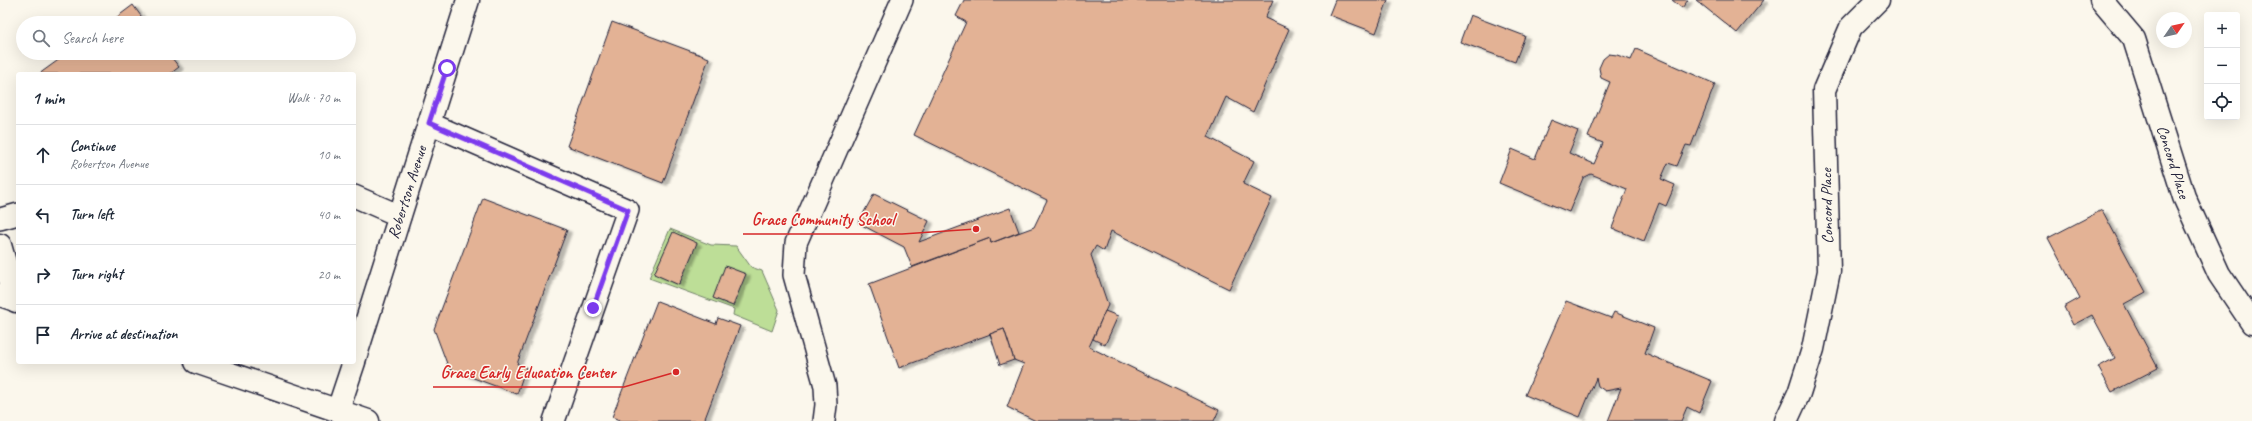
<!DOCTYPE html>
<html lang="en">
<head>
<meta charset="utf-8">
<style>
  body { margin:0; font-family:Caveat,sans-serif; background:#f2f2f3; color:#1f2937 }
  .controls { position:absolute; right:12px; top:12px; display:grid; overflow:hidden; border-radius:4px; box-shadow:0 4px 16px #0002 }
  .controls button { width:36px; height:36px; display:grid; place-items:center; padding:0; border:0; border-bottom:1px solid #e0e1e3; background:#fff; color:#1f2937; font:20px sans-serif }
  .compass { position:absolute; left:2156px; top:12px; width:36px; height:36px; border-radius:50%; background:#fff; box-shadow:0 4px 16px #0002; rotate:56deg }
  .stop { position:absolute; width:12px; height:12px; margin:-9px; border:3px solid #7c3aed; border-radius:50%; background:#fff }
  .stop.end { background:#7c3aed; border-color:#fff; box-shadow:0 1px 4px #0008 }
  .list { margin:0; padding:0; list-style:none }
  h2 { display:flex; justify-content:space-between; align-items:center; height:52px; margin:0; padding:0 16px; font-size:17px }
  h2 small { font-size:13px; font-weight:400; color:#747a83 }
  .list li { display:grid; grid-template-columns:26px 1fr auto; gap:12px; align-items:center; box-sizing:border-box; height:60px; padding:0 16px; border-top:1px solid #e0e1e3 }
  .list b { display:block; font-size:15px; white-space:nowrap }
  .list p { margin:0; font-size:13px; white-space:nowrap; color:#747a83 }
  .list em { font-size:13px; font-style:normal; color:#747a83 }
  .icon { flex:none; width:22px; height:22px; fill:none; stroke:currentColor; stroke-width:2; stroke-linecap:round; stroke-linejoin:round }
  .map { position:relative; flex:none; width:2252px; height:421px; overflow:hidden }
  .search { position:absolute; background:#fff; box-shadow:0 4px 16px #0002; left:16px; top:16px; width:340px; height:44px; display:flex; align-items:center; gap:10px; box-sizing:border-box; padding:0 14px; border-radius:22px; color:#747a83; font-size:15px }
  .panel { position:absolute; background:#fff; box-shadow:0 4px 16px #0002; left:16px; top:72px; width:340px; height:292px; border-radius:4px }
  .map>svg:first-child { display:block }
</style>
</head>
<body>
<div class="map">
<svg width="2252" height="421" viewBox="0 0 2252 421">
  <defs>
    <filter id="shadow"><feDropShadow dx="4.5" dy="2.5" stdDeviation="1" flood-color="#0004"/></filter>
  </defs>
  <rect width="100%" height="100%" fill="#fbf7ec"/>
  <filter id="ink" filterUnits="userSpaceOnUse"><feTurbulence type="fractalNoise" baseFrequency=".025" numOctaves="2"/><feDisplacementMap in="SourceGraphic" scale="8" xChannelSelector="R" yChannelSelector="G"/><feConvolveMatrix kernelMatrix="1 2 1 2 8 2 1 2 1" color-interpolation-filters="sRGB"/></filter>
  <g filter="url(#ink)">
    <!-- green -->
    <polygon fill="#bdde97" stroke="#708069" points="670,229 711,245 736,246 751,267 762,271 779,310 772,331 733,315 734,309 649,278"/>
    <!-- building -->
    <g fill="#e3b295" stroke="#22223b" filter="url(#shadow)">
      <polygon points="964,0 1273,0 1265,18 1289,29 1253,112 1226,97 1208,137 1254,161 1243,184 1272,198 1229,289 1111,231 1104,251 1096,246 1091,255 1108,305 1089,347 1219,410 1214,421 1036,421 1007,407 1024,364 1014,360 1004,329 899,368 869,284 990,238 991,243 1034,227 1047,200 914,135 966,22 956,16"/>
      <polygon points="1335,0 1388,0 1376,33 1329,15"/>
      <polygon points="1672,0 1688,0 1682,8"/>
      <polygon points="1696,0 1764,0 1737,33"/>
      <polygon points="133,5 146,23 109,23"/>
      <polygon points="1470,15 1525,36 1515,62 1460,42"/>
      <polygon points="612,22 709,58 663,183 567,146"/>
      <polygon points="1636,49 1715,84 1691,146 1686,145 1677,166 1668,163 1661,179 1675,185 1666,206 1659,203 1644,241 1612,228 1627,189 1591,174 1583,178 1569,212 1499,183 1512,149 1535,159 1551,120 1578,131 1569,153 1594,164 1603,143 1588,137 1610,82 1601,78 1599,68 1603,59 1609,54 1617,55 1631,60"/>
      <polygon points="68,53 168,53 179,67 170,74 39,74"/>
      <polygon points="874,194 929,221 919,242 1010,208 1019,232 991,243 990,238 912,267 904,247 858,223"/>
      <polygon points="483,198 567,230 517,364 526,367 517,394 449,369 434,329"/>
      <polygon points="2102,210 2146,292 2124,304 2158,368 2112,392 2098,367 2115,358 2092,315 2073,325 2064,307 2080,298 2048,238"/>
      <polygon points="673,232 697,243 679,285 654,274"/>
      <polygon points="725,266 746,274 733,306 713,298"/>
      <polygon points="657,301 716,324 718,318 740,326 704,421 622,421 612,417"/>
      <polygon points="1566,301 1611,318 1614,312 1654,328 1645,353 1712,381 1699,413 1687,407 1681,421 1608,421 1621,388 1605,391 1598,386 1596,378 1580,417 1525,395"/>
      <polygon points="1105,311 1118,316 1105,345 1093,339"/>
      <polygon points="1004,329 1014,360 1000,365 990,334"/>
    </g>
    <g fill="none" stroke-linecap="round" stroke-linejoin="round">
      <defs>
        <g id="lane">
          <polyline points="429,123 628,210 554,421"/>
          <polyline points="354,196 400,216"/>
          <polyline points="0,219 18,214"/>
          <polyline points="824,421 826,405 825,386 794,275 796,243 902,0"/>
        </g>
        <g id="street">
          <path id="s1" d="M2101,0L2134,39L2184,197L2219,274L2252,323"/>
          <polyline points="0,245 16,301"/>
          <path id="s2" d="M354,361L468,0"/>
          <polyline points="338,410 354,362"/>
          <polyline points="1786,421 1799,393 1813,349 1829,271 1824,90 1851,27 1878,0"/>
        </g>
        <g id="secondary">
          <polyline points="0,295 18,301"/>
          <polyline points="196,362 368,421"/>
        </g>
      </defs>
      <!-- lane casing -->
      <use href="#lane" stroke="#22223b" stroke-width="24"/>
      <!-- street casing -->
      <use href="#street" stroke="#22223b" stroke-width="25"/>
      <!-- secondary casing -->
      <use href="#secondary" stroke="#22223b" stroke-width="25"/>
      <!-- lane -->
      <use href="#lane" stroke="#fbf7ec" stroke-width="21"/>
      <!-- street -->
      <use href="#street" stroke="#fbf7ec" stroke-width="22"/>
      <!-- secondary -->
      <use href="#secondary" stroke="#fbf7ec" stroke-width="22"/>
    </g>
  </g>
  <g fill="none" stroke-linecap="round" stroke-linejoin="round" filter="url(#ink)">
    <!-- route -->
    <polyline stroke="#7c3aed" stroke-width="5" points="447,68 429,123 628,210 593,308"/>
  </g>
  <g text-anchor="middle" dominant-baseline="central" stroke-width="3" stroke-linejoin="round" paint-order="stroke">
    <!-- street labels -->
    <g font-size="16" fill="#22223b" stroke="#fbf7ec">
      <text stroke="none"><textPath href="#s1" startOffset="180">Concord Place</textPath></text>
      <text stroke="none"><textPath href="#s2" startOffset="177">Robertson Avenue</textPath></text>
      <text transform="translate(1827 206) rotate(-91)">Concord Place</text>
    </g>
  </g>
  <!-- callouts -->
  <path fill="none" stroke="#d62828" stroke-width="1.5" d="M976 229L902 234H743M676 372L624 387H433"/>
  <g fill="#d62828" stroke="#fbf7ec" stroke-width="1.5">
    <circle cx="976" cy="229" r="4"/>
    <circle cx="676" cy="372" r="4"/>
  </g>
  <g font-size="17" text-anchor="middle" font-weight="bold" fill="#d62828" stroke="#fbf7ec" stroke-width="3" stroke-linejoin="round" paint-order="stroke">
    <text x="823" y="225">Grace Community School</text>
    <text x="528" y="378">Grace Early Education Center</text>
  </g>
</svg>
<div class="controls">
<button>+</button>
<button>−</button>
<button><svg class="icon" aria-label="locate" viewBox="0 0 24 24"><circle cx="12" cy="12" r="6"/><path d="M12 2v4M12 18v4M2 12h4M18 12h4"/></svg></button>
</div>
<svg class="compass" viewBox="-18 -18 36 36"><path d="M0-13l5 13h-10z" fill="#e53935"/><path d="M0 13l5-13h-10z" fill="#747a83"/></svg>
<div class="stop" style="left:447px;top:68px"></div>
<div class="stop end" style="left:593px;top:308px"></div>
<div class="search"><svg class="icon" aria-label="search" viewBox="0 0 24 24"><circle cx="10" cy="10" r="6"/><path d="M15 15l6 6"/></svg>Search here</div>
<section class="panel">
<h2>1 min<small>Walk · 70 m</small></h2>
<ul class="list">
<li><svg class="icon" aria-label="ahead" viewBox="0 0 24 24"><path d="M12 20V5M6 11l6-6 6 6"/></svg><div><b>Continue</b><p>Robertson Avenue</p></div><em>10 m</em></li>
<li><svg class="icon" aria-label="left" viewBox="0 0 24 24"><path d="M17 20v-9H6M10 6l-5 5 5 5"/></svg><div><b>Turn left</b></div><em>40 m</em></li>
<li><svg class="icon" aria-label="right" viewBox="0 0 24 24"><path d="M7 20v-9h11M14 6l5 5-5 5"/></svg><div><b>Turn right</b></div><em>20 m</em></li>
<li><svg class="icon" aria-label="arrive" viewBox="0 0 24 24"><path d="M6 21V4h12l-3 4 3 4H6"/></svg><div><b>Arrive at destination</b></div></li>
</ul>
</section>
</div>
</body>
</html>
